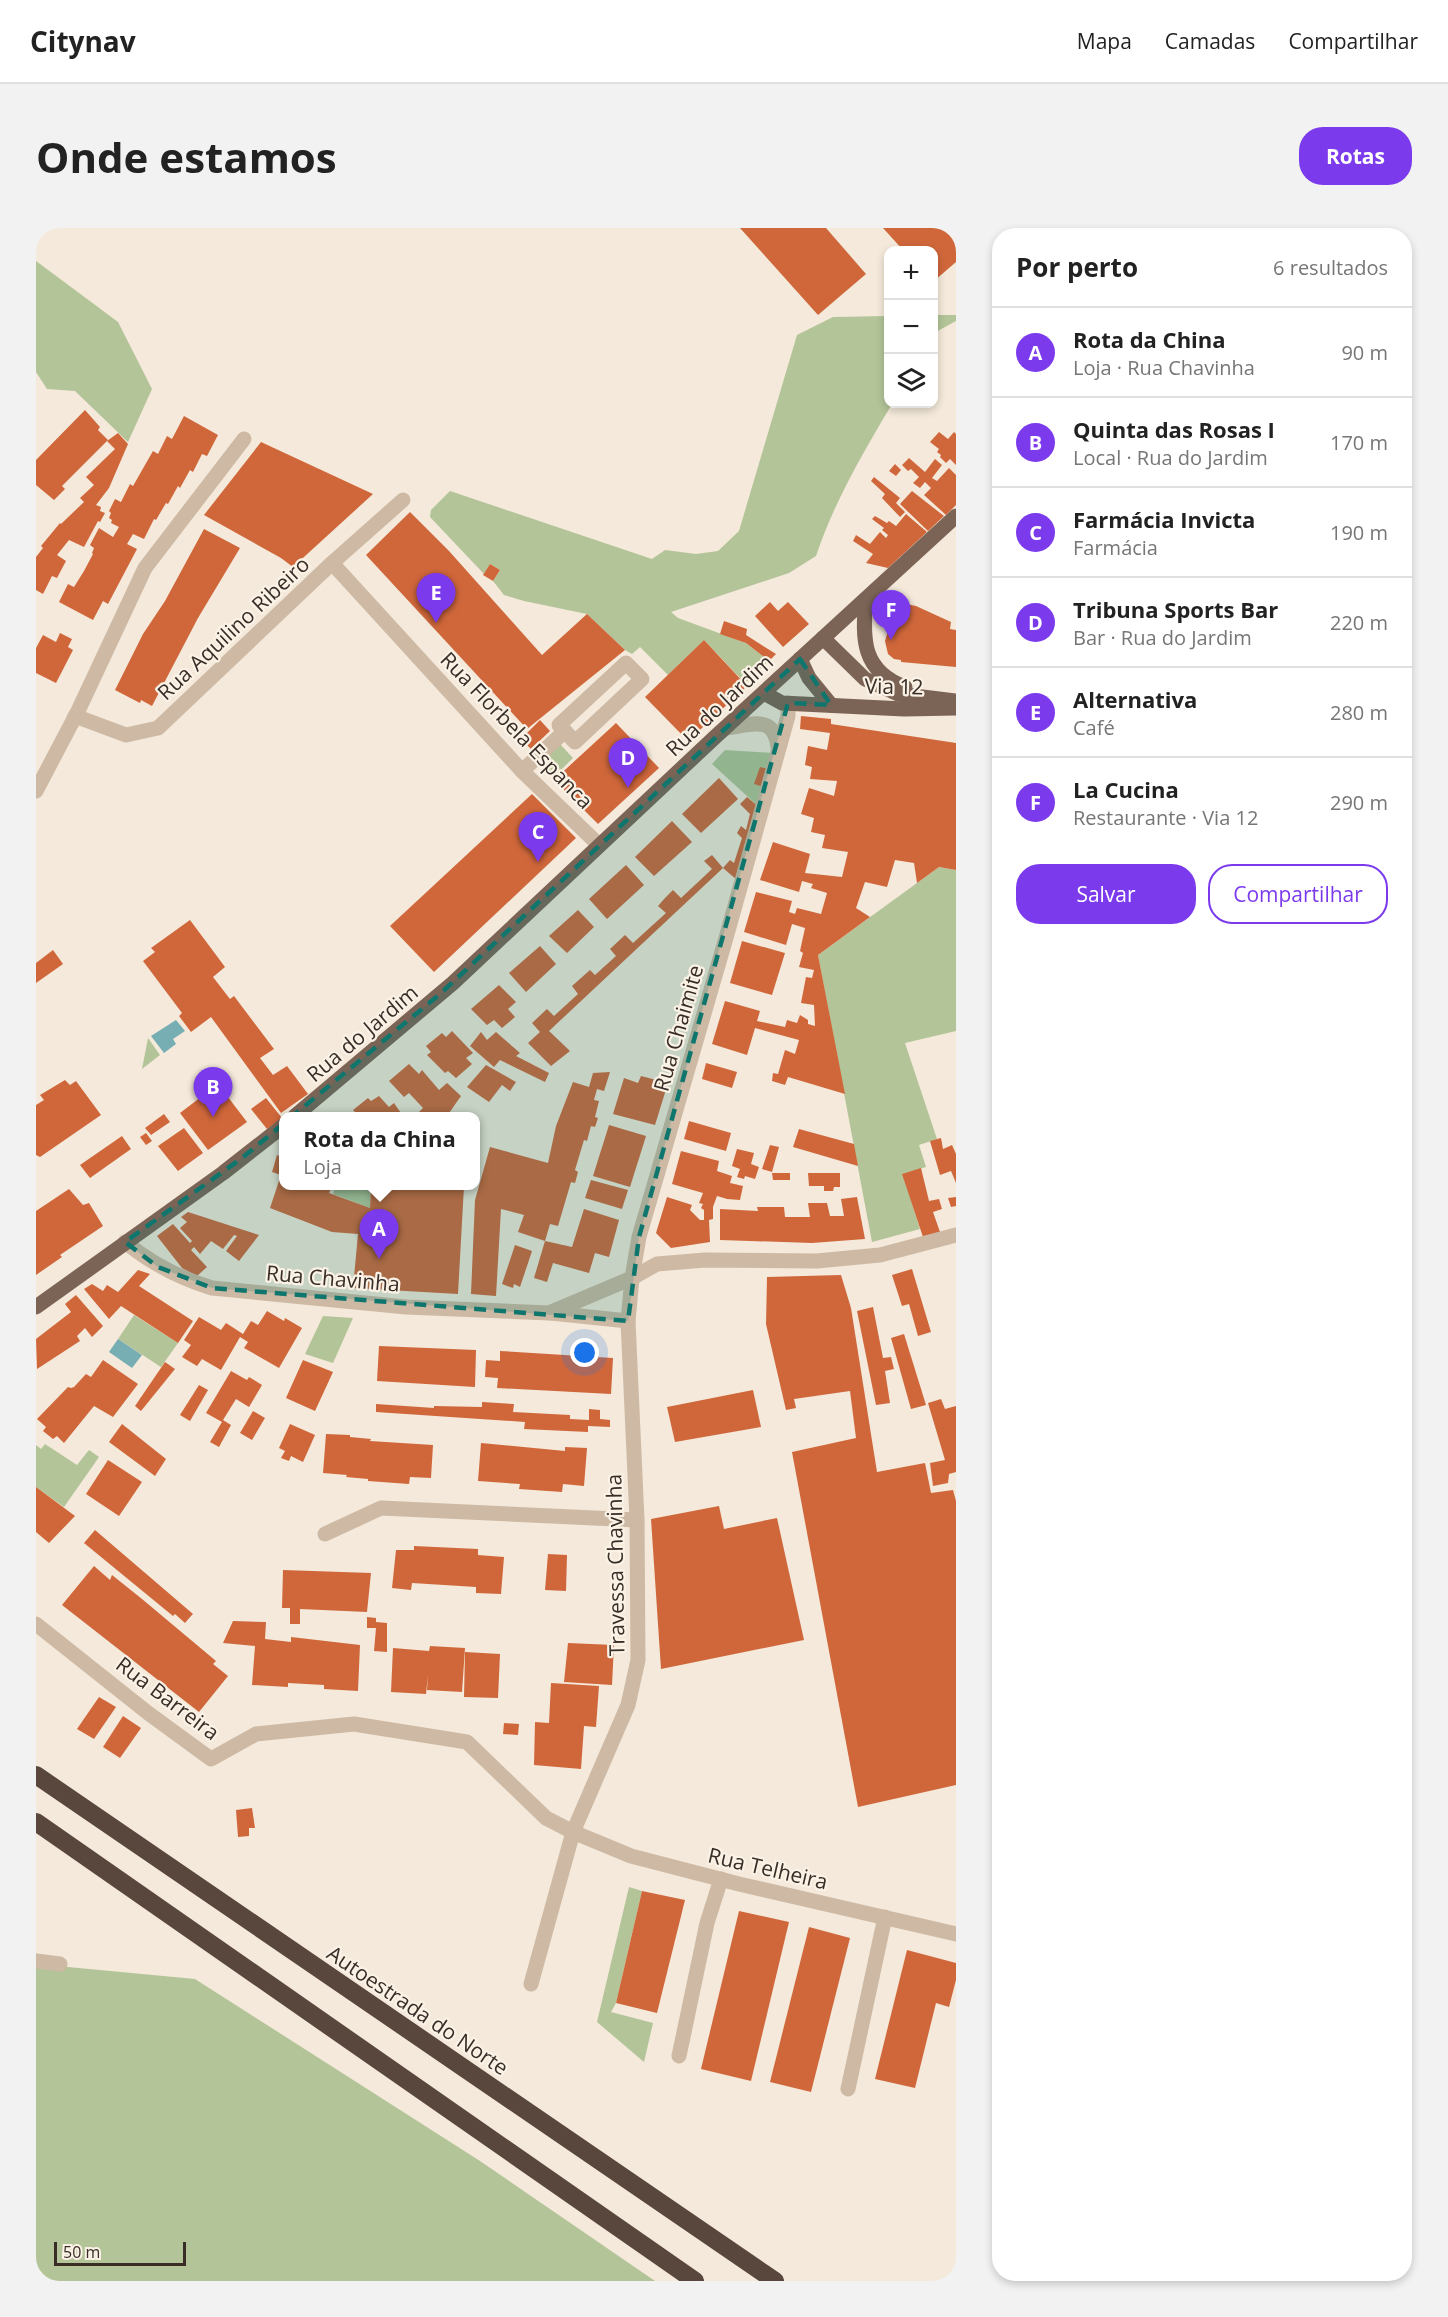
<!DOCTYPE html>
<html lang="pt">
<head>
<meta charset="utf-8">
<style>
  body { margin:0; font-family:"Open Sans",sans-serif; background:#f2f2f2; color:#222 }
  .controls { position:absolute; right:18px; top:18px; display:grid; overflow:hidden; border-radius:12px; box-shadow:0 3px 9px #0003 }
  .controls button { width:54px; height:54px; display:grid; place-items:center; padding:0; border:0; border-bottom:2px solid #e0e0e0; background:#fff; color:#222; font:30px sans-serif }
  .scale { position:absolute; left:18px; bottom:15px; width:132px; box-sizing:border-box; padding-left:6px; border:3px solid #382d27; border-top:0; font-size:16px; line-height:21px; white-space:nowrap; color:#382d27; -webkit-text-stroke:4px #fbf2e6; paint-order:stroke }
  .you { position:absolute; left:549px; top:1125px; width:21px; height:21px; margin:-15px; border:4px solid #fff; border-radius:50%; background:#1a73e8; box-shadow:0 0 0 9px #1a73e833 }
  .badge { display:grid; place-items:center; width:39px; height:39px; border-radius:50%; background:#7c3aed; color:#fff; font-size:20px; font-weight:700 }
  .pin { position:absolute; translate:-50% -50px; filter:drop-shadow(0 2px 3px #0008) }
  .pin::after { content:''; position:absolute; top:32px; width:21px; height:18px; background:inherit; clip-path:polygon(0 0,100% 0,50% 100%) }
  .popup { position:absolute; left:243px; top:884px; width:201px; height:78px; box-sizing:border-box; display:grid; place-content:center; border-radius:12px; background:#fff; filter:drop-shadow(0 2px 4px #0005); font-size:20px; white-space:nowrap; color:#767676 }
  .popup b { font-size:22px; color:#222 }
  .popup::after { content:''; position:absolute; left:50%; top:100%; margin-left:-12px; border:12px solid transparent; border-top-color:#fff }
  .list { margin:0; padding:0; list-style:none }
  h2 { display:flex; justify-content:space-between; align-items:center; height:78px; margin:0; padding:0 24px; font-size:26px }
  h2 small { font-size:20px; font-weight:400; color:#767676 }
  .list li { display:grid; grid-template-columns:39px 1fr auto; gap:18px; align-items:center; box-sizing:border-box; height:90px; padding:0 24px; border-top:2px solid #e0e0e0 }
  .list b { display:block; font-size:22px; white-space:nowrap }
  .list p { margin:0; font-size:20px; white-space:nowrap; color:#767676 }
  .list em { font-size:20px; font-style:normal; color:#767676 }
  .actions { display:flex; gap:12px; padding:18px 24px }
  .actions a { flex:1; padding:14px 0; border:2px solid #7c3aed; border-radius:24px; text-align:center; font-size:21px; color:#7c3aed }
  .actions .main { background:#7c3aed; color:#fff }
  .icon { flex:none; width:33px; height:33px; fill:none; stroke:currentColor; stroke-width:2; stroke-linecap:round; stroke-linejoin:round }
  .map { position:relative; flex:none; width:920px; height:2053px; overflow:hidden; border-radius:24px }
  header { display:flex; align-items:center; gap:36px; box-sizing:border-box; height:84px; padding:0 30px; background:#fff; border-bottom:2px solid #e0e0e0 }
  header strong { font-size:28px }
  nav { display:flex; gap:33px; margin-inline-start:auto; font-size:21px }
  .intro { display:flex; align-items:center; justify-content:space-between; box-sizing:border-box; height:144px; padding:0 36px }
  h1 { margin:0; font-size:42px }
  .button { padding:15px 27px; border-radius:24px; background:#7c3aed; color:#fff; font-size:21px; font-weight:700 }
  main { display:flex; gap:36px; padding:0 36px }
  aside { flex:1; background:#fff; border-radius:24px; box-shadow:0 3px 9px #0003 }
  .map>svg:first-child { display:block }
</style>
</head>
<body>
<header>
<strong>Citynav</strong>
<nav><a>Mapa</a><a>Camadas</a><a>Compartilhar</a></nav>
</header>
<div class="intro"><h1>Onde estamos</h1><a class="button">Rotas</a></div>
<main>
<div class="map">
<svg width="920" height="2053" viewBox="0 0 920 2053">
  <rect width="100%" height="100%" fill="#f4e9da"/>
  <!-- green -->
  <g fill="#b3c498">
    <polygon points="0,33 82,94 116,161 92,214 39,163 11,161 0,144"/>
    <polygon points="898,87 920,87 920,93 898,105"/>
    <path d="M852,88V176H856C827,225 798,274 780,328L753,345L635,384L642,390L710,415L733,433L709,455L668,412L632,447L604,419L596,426L589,422L551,386L488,373L468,367L457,353L464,342L454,336L448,346L394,289L395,282L414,263L616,331L629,322L660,326L682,323L703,303L761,107L797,89Z"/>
    <polygon points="523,515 537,530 519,548 504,533"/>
    <polygon points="689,522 738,525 723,579 676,536"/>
    <polygon points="903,639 920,642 920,803 869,815 901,911 883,917 890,939 867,946 884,1001 836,1014 782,727"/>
    <polygon points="112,810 124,827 106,841"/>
    <polygon points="300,958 335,958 334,980 297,966"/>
    <polygon points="98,1087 142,1115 125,1139 82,1111"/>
    <polygon points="287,1088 317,1090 297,1135 269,1126"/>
    <polygon points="9,1216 41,1237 53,1222 63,1229 28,1279 0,1259 0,1217 5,1221"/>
    <polygon points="593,1659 606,1663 580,1775 575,1784 617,1795 608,1834 561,1794"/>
    <polygon points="0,1736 159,1751 444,1933 619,2053 0,2053"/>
  </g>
  <!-- water -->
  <g fill="#76aeb3">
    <polygon points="140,792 149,803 137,811 140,816 128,825 115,808"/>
    <polygon points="82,1111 106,1127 96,1140 73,1124"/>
  </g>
  <!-- building -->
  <g fill="#d0673b">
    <polygon points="704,0 790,0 830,46 782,87"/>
    <polygon points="847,0 920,0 920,34 898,53 898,22 867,22"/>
    <polygon points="49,182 64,199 62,202 72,212 26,258 29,261 18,272 0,257 0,232"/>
    <polygon points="148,188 182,207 171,228 166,226 157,244 154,242 144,260 142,258 132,276 130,275 120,292 118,291 108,311 97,306 91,316 101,321 72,376 67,373 57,392 23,374 32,356 38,359 48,343 57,326 56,325 58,320 54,317 63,300 77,309 83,299 75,295 76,292 73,290 75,285 73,283 79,271 85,274 94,256 97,258 117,223 122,226 131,208 136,211"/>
    <polygon points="903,204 912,211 918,204 920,206 920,237 914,231 910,235 904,229 905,227 901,224 903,221 894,214"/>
    <polygon points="82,205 92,216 73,260 60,277 65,279 64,283 69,285 64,294 62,293 48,319 33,312 21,327 30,333 21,350 16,348 7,366 0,362 0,329 7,320 5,318 24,295 25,296 48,274 44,270 58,257 50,249 79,221 71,213"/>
    <polygon points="225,214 337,266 257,339 245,330 168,287"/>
    <polygon points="873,230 889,244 899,231 906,237 896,250 901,253 913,240 920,247 920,277 910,287 888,267 895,260 889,254 884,260 877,255 883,249 875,241 872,243 866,237"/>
    <polygon points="859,236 865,242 860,248 853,243"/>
    <polygon points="838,249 864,270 860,275 869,284 864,289 846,270 849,266 835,253"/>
    <polygon points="876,263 908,288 892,303 864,276"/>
    <polygon points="374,284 413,323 506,427 551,386 589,422 491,501 330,327"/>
    <polygon points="870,286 891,304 852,340 830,335 837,326 817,313 820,307 834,316 844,304 850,310 852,307 846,302 848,300 836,291 839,288 851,295 853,293 860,298"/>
    <polygon points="168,301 204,320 162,390 116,478 105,472 104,475 79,462 107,406 129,373"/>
    <polygon points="454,336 464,342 457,353 447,347"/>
    <polygon points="734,374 742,383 752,374 773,396 747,419 719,388"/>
    <polygon points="870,376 880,378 915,394 914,401 920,402 920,439 865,434 865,432 858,431 852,426 849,413 853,400 849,396"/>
    <polygon points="688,393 711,401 710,407 740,426 733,433 710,415 684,406"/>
    <polygon points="24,405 36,411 32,419 37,422 20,455 0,445 0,420 7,407 20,414"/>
    <polygon points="668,412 711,458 652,513 609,469"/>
    <polygon points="765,488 795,491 795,496 920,515 920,642 903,639 881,655 878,635 859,632 851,659 829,654 820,680 834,689 782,727 809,866 752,849 749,857 736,853 737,845 742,846 749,822 759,826 763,812 719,800 711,827 676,816 689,773 724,783 721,793 749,799 751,792 761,795 764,787 772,792 772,796 779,798 778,777 765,775 770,749 776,750 778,742 763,739 767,725 764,723 769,700 756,696 750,717 708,704 720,664 756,673 753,684 759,686 761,680 785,686 791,665 775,660 777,656 766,653 763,664 724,652 737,614 774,626 769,645 806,649 812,624 786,620 789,607 775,604 778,590 765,586 773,560 798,568 801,553 774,551 776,539 769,537 772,518 791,522 794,505 764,501"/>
    <polygon points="504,492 514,503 495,521 485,511"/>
    <polygon points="580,495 623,540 562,596 518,552"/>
    <polygon points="724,539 733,541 728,559 718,556"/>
    <polygon points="683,550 702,571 665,605 646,586"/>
    <polygon points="496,566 540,610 398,744 354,698"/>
    <polygon points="711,569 723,579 701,652 687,640 513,803 534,823 515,838 492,815 504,804 496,795 511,781 518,788 542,766 536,758 554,742 559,747 580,728 574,721 589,707 597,715 630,685 622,678 629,670 637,662 645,670 676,641 668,633 676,627 687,640 694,632 698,635 706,610 701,605 705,598 710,602 714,586 704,576"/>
    <polygon points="636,593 656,614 618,648 599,629"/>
    <polygon points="590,637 608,657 571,691 553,671"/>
    <polygon points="542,682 558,699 531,725 513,708"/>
    <polygon points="154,692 189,739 177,749 194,771 198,768 238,821 224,830 237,847 251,838 272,866 245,885 175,789 155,804 143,788 146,785 107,733 119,724 115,720"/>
    <polygon points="706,713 749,725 736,767 694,755"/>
    <polygon points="504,718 520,736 490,764 473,745"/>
    <polygon points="17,722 27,736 0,755 0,735"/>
    <polygon points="463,757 480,774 472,781 479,789 466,800 458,792 451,797 435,781"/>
    <polygon points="416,803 437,825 430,830 436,836 420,850 412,843 409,845 391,827 395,824 390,818 406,805 410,809"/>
    <polygon points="445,804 451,812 460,804 484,825 480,828 513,845 509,854 464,832 458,839 434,818"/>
    <polygon points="670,835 701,844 696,860 666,851"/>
    <polygon points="373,836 383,846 386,842 403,862 411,855 425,868 411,888 379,888 387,880 373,865 368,869 353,853"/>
    <polygon points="450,837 480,854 474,863 466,857 453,874 431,859"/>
    <polygon points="574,844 568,863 561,861 558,872 563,873 559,889 562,890 559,899 555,898 551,913 548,912 539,942 542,944 539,955 535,954 522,998 514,996 509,1013 482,1004 488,987 465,981 460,1068 435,1066 439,972 454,919 512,935 520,898 537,854 553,859 557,845"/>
    <polygon points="605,848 632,855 619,897 577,886 588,850 602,855"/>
    <polygon points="29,852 34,857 40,853 65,887 4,929 0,927 0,877 8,872 4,867"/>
    <polygon points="182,856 211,894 172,922 144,885"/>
    <polygon points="343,868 353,879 358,875 367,888 323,888 317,882 332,870 335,873"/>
    <polygon points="230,870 246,890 231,901 215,881"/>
    <polygon points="128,886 134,894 115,907 109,900"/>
    <polygon points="653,893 695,905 690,923 648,911"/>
    <polygon points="573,897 610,908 594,959 557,948"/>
    <polygon points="148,900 167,925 142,943 122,918"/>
    <polygon points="763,901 818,916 822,938 757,919"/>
    <polygon points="110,905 116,913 110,917 104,909"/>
    <polygon points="86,908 95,921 54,950 44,937"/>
    <polygon points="905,910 907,921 916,917 920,926 920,955 915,943 904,947 894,913"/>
    <polygon points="734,917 743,919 736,944 726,941"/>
    <polygon points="701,921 718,925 715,936 723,939 719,951 709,948 708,951 701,949 704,941 696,938"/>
    <polygon points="645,923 683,933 681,943 696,948 694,955 707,958 704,972 691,971 681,968 677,979 677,991 673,992 674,1014 635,1020 620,1005 631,969 656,977 654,982 664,992 668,992 668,982 665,980 667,976 663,975 667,965 636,956"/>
    <polygon points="241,927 247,929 247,958 296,958 293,965 334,980 335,958 428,958 422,1066 317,1060 322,1006 296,1004 234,980 245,947 236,944"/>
    <polygon points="885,940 893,973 903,971 906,981 897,984 904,1004 887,1009 866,946"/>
    <polygon points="736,945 754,945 754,952 737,952"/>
    <polygon points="772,945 804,945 804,959 798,959 797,963 788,963 788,958 773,958"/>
    <polygon points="555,952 592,962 586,981 549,970"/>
    <polygon points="33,961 47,977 53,975 67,998 24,1027 26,1029 0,1047 0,983"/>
    <polygon points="821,969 829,1011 776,1015 684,1012 684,981 722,983 721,979 748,979 749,989 774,989 772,975 791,975 794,988 808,988 805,971"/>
    <polygon points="920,969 920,978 915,979 912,970"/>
    <polygon points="548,981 583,992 573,1029 559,1025 553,1045 517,1035 511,1054 498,1050 509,1013 536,1019"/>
    <polygon points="152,984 223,1007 203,1033 190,1023 201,1008 198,1007 187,1021 175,1013 164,1026 158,1019 155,1022 171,1039 161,1048 146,1040 121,1008 137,996 154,1015 156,1013 144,1000 151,994 145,989"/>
    <polygon points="479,1017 496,1023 484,1059 478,1056 477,1060 466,1056"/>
    <polygon points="876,1041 895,1104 882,1108 873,1076 866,1078 856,1047"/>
    <polygon points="102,1042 114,1046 103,1058 157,1093 142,1115 85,1078 73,1091 48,1061 56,1056 67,1063 71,1057 82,1064"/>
    <polygon points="805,1047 815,1080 841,1244 889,1235 895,1265 917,1262 920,1273 920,1557 822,1579 756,1224 820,1210 814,1163 758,1171 760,1180 750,1182 730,1096 731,1049"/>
    <polygon points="40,1067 67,1098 56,1109 49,1100 41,1108 44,1113 1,1141 0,1111 35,1084 29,1076"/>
    <polygon points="837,1079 847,1130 855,1129 858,1141 849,1143 854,1175 840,1177 821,1083"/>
    <polygon points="231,1083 248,1093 249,1090 266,1100 243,1140 208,1120 212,1114 204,1109 185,1142 166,1131 161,1138 146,1129 155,1117 148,1112 163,1089 185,1102 190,1095 207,1106 215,1093 222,1097"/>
    <polygon points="868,1106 890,1177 875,1181 855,1110"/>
    <polygon points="343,1118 440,1122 439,1159 341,1153"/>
    <polygon points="464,1123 577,1130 575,1166 461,1160 462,1150 449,1149 450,1132 464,1133"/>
    <polygon points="67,1132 102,1156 77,1189 58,1178 28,1215 21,1208 17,1211 7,1203 10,1199 1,1191 32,1159 35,1160 38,1159 50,1146 55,1149"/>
    <polygon points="267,1132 297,1144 279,1183 250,1170"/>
    <polygon points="129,1134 139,1141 105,1183 99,1178"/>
    <polygon points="195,1143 211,1152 213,1149 226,1157 213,1179 200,1171 187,1192 195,1197 183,1219 174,1214 186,1194 170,1185"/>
    <polygon points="163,1157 172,1162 154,1193 144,1187"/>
    <polygon points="717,1162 725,1199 639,1214 631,1179"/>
    <polygon points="905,1171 909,1181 920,1178 920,1244 913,1246 912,1255 897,1258 894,1235 909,1232 892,1175"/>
    <polygon points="446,1174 478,1176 477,1184 534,1187 534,1191 553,1192 553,1181 564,1182 564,1191 574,1192 574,1199 552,1198 552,1204 488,1201 489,1194 340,1184 340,1176 398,1180 398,1178 446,1179"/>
    <polygon points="217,1183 229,1190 216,1212 204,1205"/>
    <polygon points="86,1196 130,1231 119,1248 73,1214"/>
    <polygon points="254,1196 279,1207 267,1234 255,1228 253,1233 245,1230 249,1223 243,1220"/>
    <polygon points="290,1206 314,1207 314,1209 335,1211 334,1213 397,1217 395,1250 374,1249 373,1256 332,1253 332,1251 310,1249 311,1247 287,1245"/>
    <polygon points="445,1215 529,1223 529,1219 551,1220 548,1258 527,1256 526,1264 483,1261 484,1256 442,1253"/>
    <polygon points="72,1232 106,1254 83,1288 50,1266"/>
    <polygon points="0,1259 39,1288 13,1315 0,1304"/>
    <polygon points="683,1278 688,1301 741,1290 768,1412 625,1441 615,1291"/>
    <polygon points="59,1302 157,1386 155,1388 149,1395 139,1386 137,1388 48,1315"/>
    <polygon points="378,1318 442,1321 442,1327 468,1329 465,1366 440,1365 440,1359 376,1355 375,1362 356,1360 360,1322 378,1322"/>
    <polygon points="512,1326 531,1327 530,1363 509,1362"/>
    <polygon points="58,1338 74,1352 76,1347 106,1371 180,1433 177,1436 192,1448 163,1484 26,1377"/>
    <polygon points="247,1342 335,1345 331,1384 264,1381 264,1396 254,1396 254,1380 246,1380"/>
    <polygon points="331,1389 340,1390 340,1394 351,1395 351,1424 338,1423 340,1400 331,1400"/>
    <polygon points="197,1393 230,1394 229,1411 255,1414 255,1409 324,1417 322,1463 288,1461 288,1457 252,1455 252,1459 216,1457 219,1418 187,1415"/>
    <polygon points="532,1415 578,1417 576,1457 528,1454"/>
    <polygon points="394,1418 429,1420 426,1464 391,1462 392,1447 390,1466 355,1464 357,1420 393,1423"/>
    <polygon points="429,1424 464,1426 462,1470 428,1469"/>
    <polygon points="515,1455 563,1458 560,1499 548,1498 545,1541 498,1537 499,1494 513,1495"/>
    <polygon points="63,1469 80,1479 58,1511 41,1501"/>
    <polygon points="87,1488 105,1500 84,1530 67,1519"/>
    <polygon points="468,1495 483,1496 482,1507 467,1506"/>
    <polygon points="216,1580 219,1600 213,1600 213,1608 202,1609 200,1582"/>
    <polygon points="606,1663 649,1672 621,1785 580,1775"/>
    <polygon points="703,1683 753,1694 715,1853 665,1841"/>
    <polygon points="773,1699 814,1710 775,1864 734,1854"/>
    <polygon points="871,1722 920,1735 920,1752 913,1779 900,1775 879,1860 839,1851"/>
  </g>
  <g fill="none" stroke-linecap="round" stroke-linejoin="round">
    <!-- minor -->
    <g stroke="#cdb9a4" stroke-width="15">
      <polyline points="296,335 486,543 563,617"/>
      <polygon points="590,435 606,451 539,514 523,497"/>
      <polyline points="39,488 90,507 122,500 296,335 367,272"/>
      <path d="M690,500C715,497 738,486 742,519"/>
      <polyline points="486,543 529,503"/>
      <polyline points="0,563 42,483 109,340 208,211"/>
      <path d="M89,1014C116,1036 143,1050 176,1060L370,1079L513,1085L596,1050L621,1036L669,1032L781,1033L844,1027L920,1007"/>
      <polyline points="515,1085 592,1093"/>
      <polyline points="289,1306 345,1280 601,1292"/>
      <polyline points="0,1396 112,1485 175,1531 220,1506 318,1496 431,1514 510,1590 537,1604 595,1628 703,1656 920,1706"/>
      <polyline points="0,1733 24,1736"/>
      <polyline points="495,1756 537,1604 592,1477 602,1432 601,1292 592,1093 596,1050 603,1009 690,710 752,488 752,475"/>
      <polyline points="643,1828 671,1695 685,1651"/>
      <polyline points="812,1861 849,1689"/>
    </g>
    <!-- major -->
    <g stroke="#7b6456" stroke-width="15">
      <path d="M830,371C826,411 826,443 869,459"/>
      <polyline points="787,410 829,451 862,466 920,473"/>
      <polyline points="764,431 773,450 795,477"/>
      <polyline points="728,465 746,475 868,481 920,480"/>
      <polyline points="259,888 417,755 678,510 920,288"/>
      <polyline points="0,1079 187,945 247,898"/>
    </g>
    <!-- highway -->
    <g stroke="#59473d" stroke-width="18">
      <polyline points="0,1547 739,2053"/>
      <polyline points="0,1594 659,2053"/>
    </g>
  </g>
  <!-- marked area -->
  <path fill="#0f766e" fill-opacity="0.2" stroke="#0f766e" stroke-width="4.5" stroke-dasharray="12 8" stroke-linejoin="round" d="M764,431L795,477L752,475L603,1009L592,1093L176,1060L122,1039L89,1014L206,930L404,766Z"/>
  <g text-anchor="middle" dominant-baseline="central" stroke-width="4.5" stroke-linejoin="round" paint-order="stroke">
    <!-- street labels -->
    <g font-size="21" fill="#382d27" stroke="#fbf2e6">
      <text transform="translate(197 400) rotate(-43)">Rua Aquilino Ribeiro</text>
      <text transform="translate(858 458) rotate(1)">Via 12</text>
      <text transform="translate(683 477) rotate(-43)">Rua do Jardim</text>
      <text transform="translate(481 502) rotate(46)">Rua Florbela Espanca</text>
      <text transform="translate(642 800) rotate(-74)">Rua Chaimite</text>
      <text transform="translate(326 805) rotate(-40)">Rua do Jardim</text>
      <text transform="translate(297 1050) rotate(5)">Rua Chavinha</text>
      <text transform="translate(579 1337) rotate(-91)">Travessa Chavinha</text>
      <text transform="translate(132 1470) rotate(37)">Rua Barreira</text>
      <text transform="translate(732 1640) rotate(13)">Rua Telheira</text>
      <text transform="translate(382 1782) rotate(34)">Autoestrada do Norte</text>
    </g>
  </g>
</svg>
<div class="controls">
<button>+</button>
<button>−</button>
<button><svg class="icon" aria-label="layers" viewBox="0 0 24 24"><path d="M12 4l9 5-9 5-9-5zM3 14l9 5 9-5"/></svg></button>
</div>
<div class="scale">50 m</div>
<div class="you"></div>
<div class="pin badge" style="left:343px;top:1031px">A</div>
<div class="popup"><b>Rota da China</b>Loja</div>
<div class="pin badge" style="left:177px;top:889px">B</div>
<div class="pin badge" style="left:502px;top:634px">C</div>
<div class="pin badge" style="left:592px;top:560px">D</div>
<div class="pin badge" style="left:400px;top:395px">E</div>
<div class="pin badge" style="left:855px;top:412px">F</div>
</div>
<aside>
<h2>Por perto<small>6 resultados</small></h2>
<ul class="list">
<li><span class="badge">A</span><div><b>Rota da China</b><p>Loja · Rua Chavinha</p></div><em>90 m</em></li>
<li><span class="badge">B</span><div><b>Quinta das Rosas I</b><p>Local · Rua do Jardim</p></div><em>170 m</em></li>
<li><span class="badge">C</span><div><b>Farmácia Invicta</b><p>Farmácia</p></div><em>190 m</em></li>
<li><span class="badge">D</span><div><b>Tribuna Sports Bar</b><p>Bar · Rua do Jardim</p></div><em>220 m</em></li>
<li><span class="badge">E</span><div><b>Alternativa</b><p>Café</p></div><em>280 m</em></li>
<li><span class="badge">F</span><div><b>La Cucina</b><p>Restaurante · Via 12</p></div><em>290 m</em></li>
</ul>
<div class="actions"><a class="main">Salvar</a><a>Compartilhar</a></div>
</aside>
</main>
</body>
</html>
